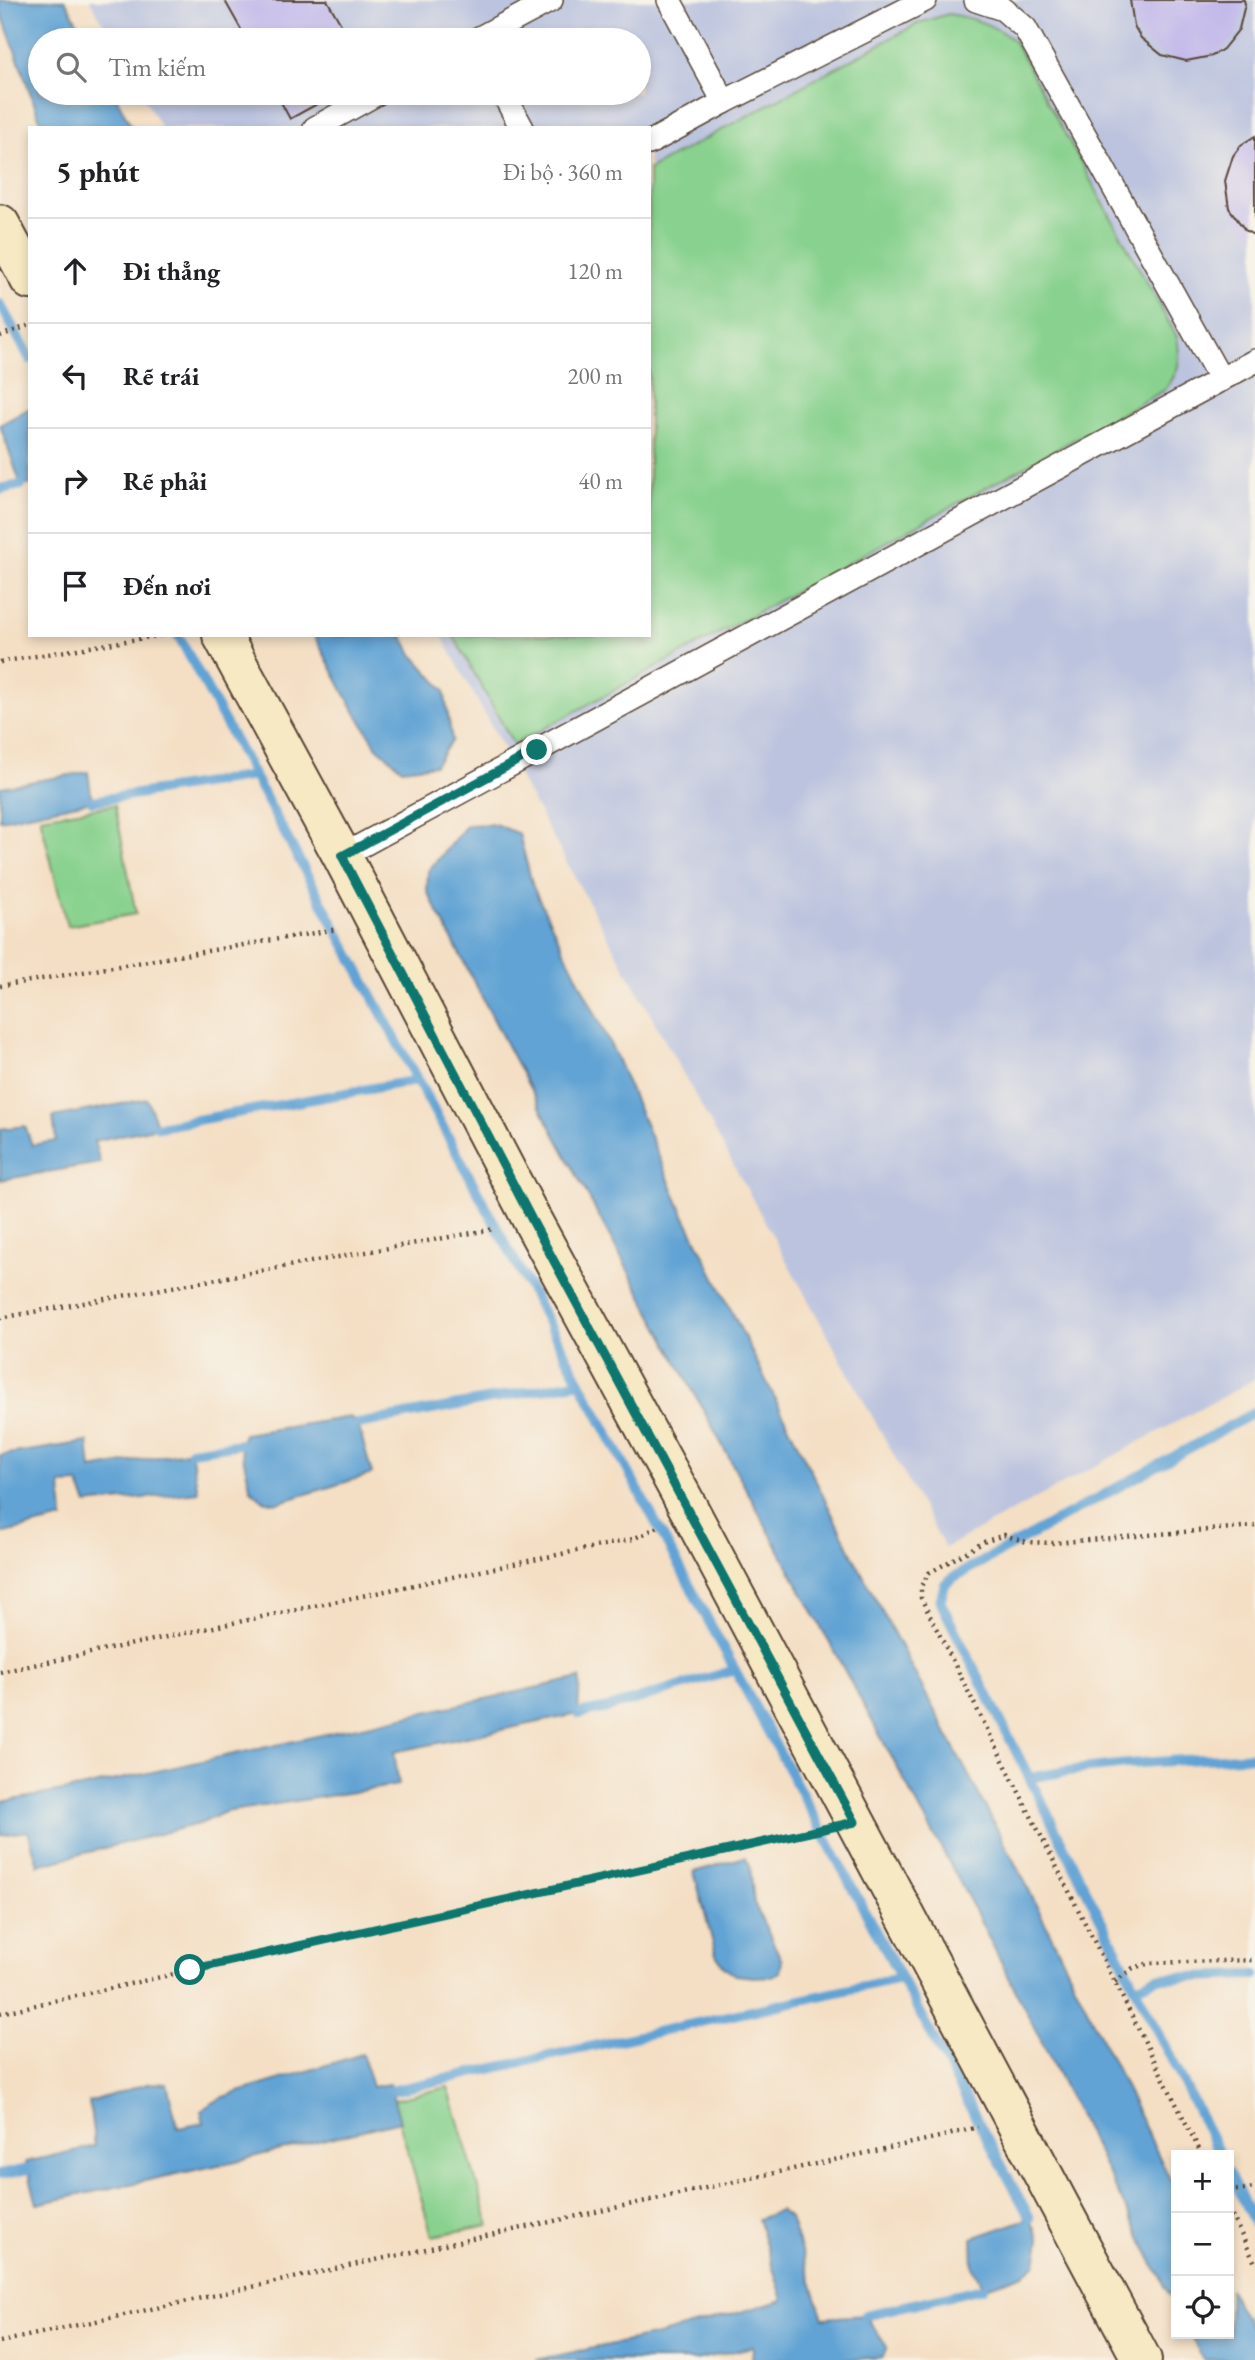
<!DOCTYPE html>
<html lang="vi">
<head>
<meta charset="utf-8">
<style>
  body { margin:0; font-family:"EB Garamond",serif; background:#f2f2f2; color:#202124 }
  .controls { position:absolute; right:21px; bottom:21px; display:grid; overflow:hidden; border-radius:0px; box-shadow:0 4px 10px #0003 }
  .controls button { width:63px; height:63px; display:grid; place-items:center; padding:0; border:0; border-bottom:2px solid #e0e0e0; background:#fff; color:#202124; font:35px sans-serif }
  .stop { position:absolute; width:21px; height:21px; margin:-16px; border:5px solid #0f766e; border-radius:50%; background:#fff }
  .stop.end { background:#0f766e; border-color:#fff; box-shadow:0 2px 7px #0008 }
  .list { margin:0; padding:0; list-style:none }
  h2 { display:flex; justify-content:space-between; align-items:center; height:91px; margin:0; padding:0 28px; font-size:30px }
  h2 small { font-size:23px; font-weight:400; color:#757577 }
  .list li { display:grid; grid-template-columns:46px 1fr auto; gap:21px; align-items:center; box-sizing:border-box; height:105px; padding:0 28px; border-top:2px solid #e0e0e0 }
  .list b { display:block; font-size:26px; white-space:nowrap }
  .list em { font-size:23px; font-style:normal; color:#757577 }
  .icon { flex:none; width:38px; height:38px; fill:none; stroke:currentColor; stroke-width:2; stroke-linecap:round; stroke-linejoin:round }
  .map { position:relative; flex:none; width:1255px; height:2360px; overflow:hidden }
  .search { position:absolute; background:#fff; box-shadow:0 4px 10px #0003; left:28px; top:28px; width:623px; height:77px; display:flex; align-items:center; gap:18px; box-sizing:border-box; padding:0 24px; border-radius:38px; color:#757577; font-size:26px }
  .panel { position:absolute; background:#fff; box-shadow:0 4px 10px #0003; left:28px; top:126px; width:623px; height:511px; border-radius:0px }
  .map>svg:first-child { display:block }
</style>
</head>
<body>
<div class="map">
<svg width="1255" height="2360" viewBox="0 0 1255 2360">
  <rect width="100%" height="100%" fill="#f7f3e8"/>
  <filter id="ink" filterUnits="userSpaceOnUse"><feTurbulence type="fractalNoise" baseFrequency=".0143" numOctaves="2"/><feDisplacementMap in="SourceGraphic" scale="14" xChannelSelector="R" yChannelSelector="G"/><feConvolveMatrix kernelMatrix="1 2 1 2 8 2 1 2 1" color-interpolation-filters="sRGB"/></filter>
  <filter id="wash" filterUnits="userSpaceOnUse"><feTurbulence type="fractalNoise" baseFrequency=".00686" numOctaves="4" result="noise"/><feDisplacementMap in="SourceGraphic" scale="28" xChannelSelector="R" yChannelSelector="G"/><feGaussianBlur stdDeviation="1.57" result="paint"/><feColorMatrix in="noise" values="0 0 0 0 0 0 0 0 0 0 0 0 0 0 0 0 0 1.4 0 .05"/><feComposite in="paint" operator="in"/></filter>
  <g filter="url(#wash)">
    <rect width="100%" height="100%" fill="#f4dfc4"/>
    <!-- industrial -->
    <polygon fill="#bbc3de" points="90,0 1255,0 1255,1379 945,1548 441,635 649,635 649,128 161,128 141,93 639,93 639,40 112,40"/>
    <!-- green -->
    <g fill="#88d18e" stroke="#627e56" stroke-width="2">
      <path d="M948,14C974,18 993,24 1014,41L1177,337C1181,361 1180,370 1165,390L514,745L453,635H649V169L919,23Z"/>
      <polygon points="115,805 136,914 67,926 40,817"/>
      <polygon points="448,2087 489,2225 432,2236 393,2100"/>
    </g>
    <!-- water -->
    <g fill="#60a3d4" stroke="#4e6679" stroke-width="2">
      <polygon points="0,0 65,0 87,40 40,40 40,93 114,93 132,128 43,128 0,9"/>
      <polygon points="30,408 30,485 21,485 0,425"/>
      <polygon points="314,635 402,635 412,654 444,690 452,740 435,765 402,769 377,747 347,698"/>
      <polygon points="88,772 92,801 0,820 0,787"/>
      <polygon points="495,824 519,834 533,887 616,1056 682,1211 854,1558 1025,1882 1176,2191 1176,2308 977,1914 734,1467 511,1053 427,891 428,871 467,825"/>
      <polygon points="147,1099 158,1127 94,1141 100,1163 0,1180 0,1129 25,1126 32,1145 56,1141 53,1117"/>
      <polygon points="350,1417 358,1424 372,1474 277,1503 263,1500 251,1490 240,1444 244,1434"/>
      <polygon points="88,1442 91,1469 191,1451 198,1492 87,1504 78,1483 61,1484 63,1519 0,1534 0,1455"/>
      <polygon points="580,1678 578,1714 394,1752 399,1785 225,1812 202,1823 38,1865 28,1831 0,1835 0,1802 80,1788"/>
      <polygon points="745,1857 750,1865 754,1903 782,1961 780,1972 772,1976 755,1977 735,1975 725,1968 716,1955 694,1872"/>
      <polygon points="362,2054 372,2087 389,2084 400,2121 228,2163 37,2204 26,2162 95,2146 89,2102 149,2083 167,2084 178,2128 204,2123 201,2110 223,2097"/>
      <polygon points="779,2211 790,2218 823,2318 865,2315 887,2347 883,2357 844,2360 752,2360 753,2347 695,2360 535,2360 658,2335 783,2300 758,2219"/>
      <polygon points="1030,2218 1040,2240 1036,2264 1024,2274 983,2288 973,2267 972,2238"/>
      <polygon points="1229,2289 1255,2336 1255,2360 1204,2360 1189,2334 1229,2334"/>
    </g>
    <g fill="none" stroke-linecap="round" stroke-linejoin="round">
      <!-- stream -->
      <g stroke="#60a3d4" stroke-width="10">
        <polyline points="0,304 30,359"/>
        <polyline points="0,489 21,485"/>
        <polyline points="178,635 1030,2218"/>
        <polyline points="92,801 254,776"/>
        <polyline points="158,1127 418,1080"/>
        <polyline points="358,1424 580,1382"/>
        <polyline points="191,1451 240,1444"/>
        <polyline points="578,1714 608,1708 735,1670"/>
        <path d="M1030,1778C1104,1762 1180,1761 1255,1756"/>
        <polyline points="1136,1987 1157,1978 1255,1975"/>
        <polyline points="391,2091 900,1978"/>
        <polyline points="1220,2155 940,1601 945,1584 954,1577 1255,1412"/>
        <polyline points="1229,2172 1255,2225"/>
        <polyline points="0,2175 28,2169"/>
        <polyline points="865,2315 983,2288"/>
      </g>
    </g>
    <g id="blocks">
      <!-- building -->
      <g fill="#c1b8ea">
        <polygon points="227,0 327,0 350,40 247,40 225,1"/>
        <polygon points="1130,0 1244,0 1245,4 1239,29 1223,49 1212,56 1186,61 1162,55 1141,38 1134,26"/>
        <polygon points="276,93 337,93 290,119"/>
        <polygon points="1255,136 1255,236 1245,230 1229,208 1225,181 1233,156 1241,145"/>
      </g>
    </g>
  </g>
  <g filter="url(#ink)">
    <use href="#blocks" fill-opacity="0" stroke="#574537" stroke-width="2"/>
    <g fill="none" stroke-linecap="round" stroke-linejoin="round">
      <defs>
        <g id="lane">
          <polyline points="976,0 1003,9 1025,28 1221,380"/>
          <polyline points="476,40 551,0"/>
          <polyline points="503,93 522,128"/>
          <polyline points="724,102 925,0"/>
          <polyline points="315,128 378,93"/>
          <polyline points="649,143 724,102 669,0"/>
          <polyline points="342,856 1255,361"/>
        </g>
        <g id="secondary">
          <polyline points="0,224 30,280"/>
          <polyline points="222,635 342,856 533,1222 690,1511 1142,2360"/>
        </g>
      </defs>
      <!-- lane casing -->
      <use href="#lane" stroke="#574537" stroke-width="26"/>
      <!-- secondary casing -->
      <use href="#secondary" stroke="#574537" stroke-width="42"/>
      <!-- path -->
      <g stroke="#574537" stroke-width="4.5" stroke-dasharray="2 5" stroke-linecap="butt">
        <polyline points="0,336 30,325"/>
        <polyline points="0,662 162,635"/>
        <polyline points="0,986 338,929"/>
        <polyline points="0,1318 494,1229"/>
        <polyline points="0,1672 633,1539 658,1527"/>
        <polyline points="1115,1982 1133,1968 1150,1963 1255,1960"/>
        <polyline points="0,2013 817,1830"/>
        <polyline points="1202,2155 921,1598 921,1586 929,1573 984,1542 1004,1535 1027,1542 1053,1543 1255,1526"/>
        <polyline points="1229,2191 1255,2188"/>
        <polyline points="1229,2209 1255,2263"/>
        <polyline points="0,2342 944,2136 978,2127"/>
      </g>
      <!-- lane -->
      <use href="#lane" stroke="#fff" stroke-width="23"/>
      <!-- secondary -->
      <use href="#secondary" stroke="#f7e9c3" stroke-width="38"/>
    </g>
  </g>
  <g fill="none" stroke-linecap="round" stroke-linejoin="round" filter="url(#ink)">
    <!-- route -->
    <polyline stroke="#0f766e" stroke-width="9" points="190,1970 855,1822 533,1222 342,856 537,750"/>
  </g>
</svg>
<div class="controls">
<button>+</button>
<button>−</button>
<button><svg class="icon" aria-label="locate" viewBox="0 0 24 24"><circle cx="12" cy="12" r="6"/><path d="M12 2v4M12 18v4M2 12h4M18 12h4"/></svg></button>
</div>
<div class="stop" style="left:190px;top:1970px"></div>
<div class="stop end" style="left:537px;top:750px"></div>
<div class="search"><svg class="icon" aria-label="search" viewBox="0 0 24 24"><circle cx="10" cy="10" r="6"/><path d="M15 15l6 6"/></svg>Tìm kiếm</div>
<section class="panel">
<h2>5 phút<small>Đi bộ · 360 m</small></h2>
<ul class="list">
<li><svg class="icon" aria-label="ahead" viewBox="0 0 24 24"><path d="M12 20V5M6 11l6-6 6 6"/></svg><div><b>Đi thẳng</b></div><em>120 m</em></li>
<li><svg class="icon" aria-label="left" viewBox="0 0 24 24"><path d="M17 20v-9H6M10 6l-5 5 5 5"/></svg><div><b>Rẽ trái</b></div><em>200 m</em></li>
<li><svg class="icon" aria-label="right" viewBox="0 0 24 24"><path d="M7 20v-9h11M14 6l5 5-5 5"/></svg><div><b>Rẽ phải</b></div><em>40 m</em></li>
<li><svg class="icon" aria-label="arrive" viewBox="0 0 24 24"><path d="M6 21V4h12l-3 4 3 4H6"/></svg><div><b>Đến nơi</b></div></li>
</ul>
</section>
</div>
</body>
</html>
